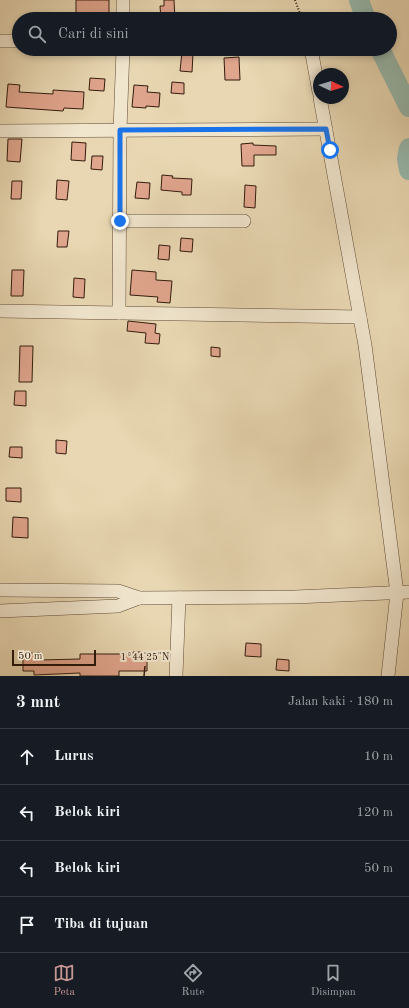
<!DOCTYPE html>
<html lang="id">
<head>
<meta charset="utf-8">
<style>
  body { margin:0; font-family:"Old Standard TT",serif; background:#242831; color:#f1f3f6 }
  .compass { position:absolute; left:313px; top:68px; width:36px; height:36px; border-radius:50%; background:#171b24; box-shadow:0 2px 6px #0003; rotate:94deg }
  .scale { position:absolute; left:12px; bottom:10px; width:84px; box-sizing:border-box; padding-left:4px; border:2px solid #341c0d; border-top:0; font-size:11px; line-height:14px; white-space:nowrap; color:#341c0d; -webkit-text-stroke:3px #f0e5cd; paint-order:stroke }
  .stop { position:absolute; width:12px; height:12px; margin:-9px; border:3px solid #1a73e8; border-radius:50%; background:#fff }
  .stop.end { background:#1a73e8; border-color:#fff; box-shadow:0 1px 4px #0008 }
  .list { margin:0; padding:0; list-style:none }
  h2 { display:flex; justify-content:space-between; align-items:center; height:52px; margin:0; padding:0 16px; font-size:17px }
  h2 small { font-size:13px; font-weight:400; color:#9ea1a6 }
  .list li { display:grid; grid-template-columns:26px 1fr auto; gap:12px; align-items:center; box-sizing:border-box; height:56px; padding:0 16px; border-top:1px solid #363941 }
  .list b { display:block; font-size:15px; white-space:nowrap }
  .list em { font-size:13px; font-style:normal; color:#9ea1a6 }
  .icon { flex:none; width:22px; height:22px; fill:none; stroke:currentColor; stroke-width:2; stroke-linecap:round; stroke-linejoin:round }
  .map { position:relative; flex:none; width:409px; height:676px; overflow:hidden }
  .search { position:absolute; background:#171b24; box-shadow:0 2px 6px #0003; left:12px; right:12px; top:12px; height:44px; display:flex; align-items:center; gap:10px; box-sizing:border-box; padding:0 14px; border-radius:22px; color:#9ea1a6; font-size:15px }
  .sheet { height:276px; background:#171b24 }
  nav { display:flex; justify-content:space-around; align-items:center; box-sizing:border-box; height:56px; border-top:1px solid #363941; background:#171b24; font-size:11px; color:#9ea1a6 }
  nav a { display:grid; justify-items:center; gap:2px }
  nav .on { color:#c59692 }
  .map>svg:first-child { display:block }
</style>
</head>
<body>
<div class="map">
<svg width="409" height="676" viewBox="0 0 409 676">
  <rect width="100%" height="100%" fill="#e8d7b2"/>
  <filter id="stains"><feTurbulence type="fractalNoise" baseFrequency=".005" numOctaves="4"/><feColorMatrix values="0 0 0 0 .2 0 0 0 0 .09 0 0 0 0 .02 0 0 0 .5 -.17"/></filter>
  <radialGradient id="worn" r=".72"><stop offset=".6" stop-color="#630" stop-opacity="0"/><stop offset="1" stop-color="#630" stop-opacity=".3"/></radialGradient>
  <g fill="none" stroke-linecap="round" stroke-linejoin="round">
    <!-- river -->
    <g stroke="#97b9ae" stroke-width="20">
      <polyline points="359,0 366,19"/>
      <polyline points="380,49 409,107"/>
      <polyline points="409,148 407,158 409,170"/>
    </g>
  </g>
  <!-- building -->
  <g fill="#e0a58d" stroke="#341c0d">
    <polygon points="76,0 109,0 109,16 76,18"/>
    <polygon points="164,0 174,0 175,19 161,19 160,6 164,6"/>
    <polygon points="182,52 193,53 192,72 180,71"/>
    <polygon points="239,57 240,80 225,80 224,58"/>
    <polygon points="90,78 105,79 104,91 89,90"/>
    <polygon points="172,82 184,83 184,94 171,93"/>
    <polygon points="8,84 20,85 19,92 53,94 53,90 84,92 83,109 64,108 63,111 6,107"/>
    <polygon points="134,85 148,86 147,92 160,93 159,107 146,106 146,108 132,107"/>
    <polygon points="8,139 22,139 20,162 7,161"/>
    <polygon points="72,142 86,143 85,161 71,160"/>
    <polygon points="253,143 253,145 276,146 276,155 254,155 254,166 242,166 241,144"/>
    <polygon points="92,156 103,156 102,170 91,169"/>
    <polygon points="162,175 173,176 172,178 192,179 191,195 182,195 182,192 161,190"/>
    <polygon points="57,180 69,181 67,200 56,199"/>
    <polygon points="12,181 22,181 21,199 11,199"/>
    <polygon points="137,182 150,183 149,199 135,198"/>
    <polygon points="245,185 256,186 255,208 244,207"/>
    <polygon points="58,231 69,231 67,247 57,247"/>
    <polygon points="181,238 193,239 192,252 180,251"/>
    <polygon points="159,245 170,246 169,260 158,259"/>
    <polygon points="12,270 24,270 23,296 11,296"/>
    <polygon points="132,270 156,272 156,280 172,281 170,303 157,302 158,297 130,295"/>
    <polygon points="74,278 85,279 84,298 73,297"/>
    <polygon points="128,321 156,324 155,333 160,334 159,344 145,343 146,333 127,331"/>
    <polygon points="20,346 33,346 32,382 19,382"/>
    <polygon points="211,347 220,348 220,357 211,356"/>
    <polygon points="15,391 26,391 26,406 14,405"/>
    <polygon points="56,440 67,441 66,454 56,453"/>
    <polygon points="10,447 22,447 22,458 9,457"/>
    <polygon points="6,488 21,488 21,502 6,501"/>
    <polygon points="13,517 28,518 28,538 12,537"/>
    <polygon points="246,643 261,644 261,657 245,656"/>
    <polygon points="133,652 147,652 147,671 119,671 119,676 80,676 80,673 34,675 34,671 23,671 23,653 40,653 40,660 80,659 80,654 133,654"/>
    <polygon points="277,659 289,660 289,671 276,670"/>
  </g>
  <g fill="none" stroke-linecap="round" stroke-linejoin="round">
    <defs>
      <g id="minor">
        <polyline points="123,0 123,19"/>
        <polyline points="0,41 19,41"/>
        <polyline points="311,49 319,92"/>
        <polyline points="320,98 365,345 397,593 388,676"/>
        <polyline points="0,131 326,129"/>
        <polyline points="120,221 244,221"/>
        <polyline points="0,311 360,317"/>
        <polyline points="119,313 120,130 123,49"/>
        <polyline points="0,590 118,591 139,598 295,597 409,592"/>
        <polyline points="0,611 118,606 139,598"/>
        <polyline points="176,676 179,598"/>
      </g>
    </defs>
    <!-- minor casing -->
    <use href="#minor" stroke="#614b36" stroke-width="14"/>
    <!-- path -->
    <polyline stroke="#341c0d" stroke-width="2" stroke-dasharray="1 2" stroke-linecap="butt" points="295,0 302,19"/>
    <!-- minor -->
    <use href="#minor" stroke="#f0e5cd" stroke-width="13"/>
  </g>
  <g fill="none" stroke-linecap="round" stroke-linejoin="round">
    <!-- route -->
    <polyline stroke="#1a73e8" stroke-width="5" points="120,221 120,130 326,129 330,150"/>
  </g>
  <!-- ticks -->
  <path fill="none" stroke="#341c0d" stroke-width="1.5" d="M144,676L145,666"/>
  <g font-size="10" text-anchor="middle" fill="#341c0d" stroke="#f0e5cd" stroke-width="4" stroke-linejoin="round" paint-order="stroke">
    <text x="145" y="660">1°44'25"N</text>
  </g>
  <rect width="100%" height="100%" filter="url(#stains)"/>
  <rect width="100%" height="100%" fill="url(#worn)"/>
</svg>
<svg class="compass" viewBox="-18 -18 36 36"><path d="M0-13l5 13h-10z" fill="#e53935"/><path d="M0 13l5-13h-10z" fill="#9ea1a6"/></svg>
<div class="scale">50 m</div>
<div class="stop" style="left:330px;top:150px"></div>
<div class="stop end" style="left:120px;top:221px"></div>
<div class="search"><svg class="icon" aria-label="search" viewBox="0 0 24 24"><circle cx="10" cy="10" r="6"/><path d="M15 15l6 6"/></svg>Cari di sini</div>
</div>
<section class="sheet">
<h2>3 mnt<small>Jalan kaki · 180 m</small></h2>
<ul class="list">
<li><svg class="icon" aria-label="ahead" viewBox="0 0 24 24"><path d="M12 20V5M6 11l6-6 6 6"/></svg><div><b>Lurus</b></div><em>10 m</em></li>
<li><svg class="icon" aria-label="left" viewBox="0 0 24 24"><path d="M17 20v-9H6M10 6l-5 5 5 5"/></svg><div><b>Belok kiri</b></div><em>120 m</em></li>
<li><svg class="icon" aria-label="left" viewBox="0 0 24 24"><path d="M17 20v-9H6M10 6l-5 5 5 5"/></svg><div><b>Belok kiri</b></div><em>50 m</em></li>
<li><svg class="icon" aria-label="arrive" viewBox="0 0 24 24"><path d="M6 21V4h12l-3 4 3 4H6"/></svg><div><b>Tiba di tujuan</b></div></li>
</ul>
</section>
<nav>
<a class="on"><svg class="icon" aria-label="map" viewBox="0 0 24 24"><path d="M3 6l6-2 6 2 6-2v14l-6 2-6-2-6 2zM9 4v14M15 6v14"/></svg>Peta</a>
<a><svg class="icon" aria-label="directions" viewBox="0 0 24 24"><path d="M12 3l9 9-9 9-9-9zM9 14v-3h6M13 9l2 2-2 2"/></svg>Rute</a>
<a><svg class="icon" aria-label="saved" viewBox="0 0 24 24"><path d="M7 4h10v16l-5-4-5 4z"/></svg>Disimpan</a>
</nav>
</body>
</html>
